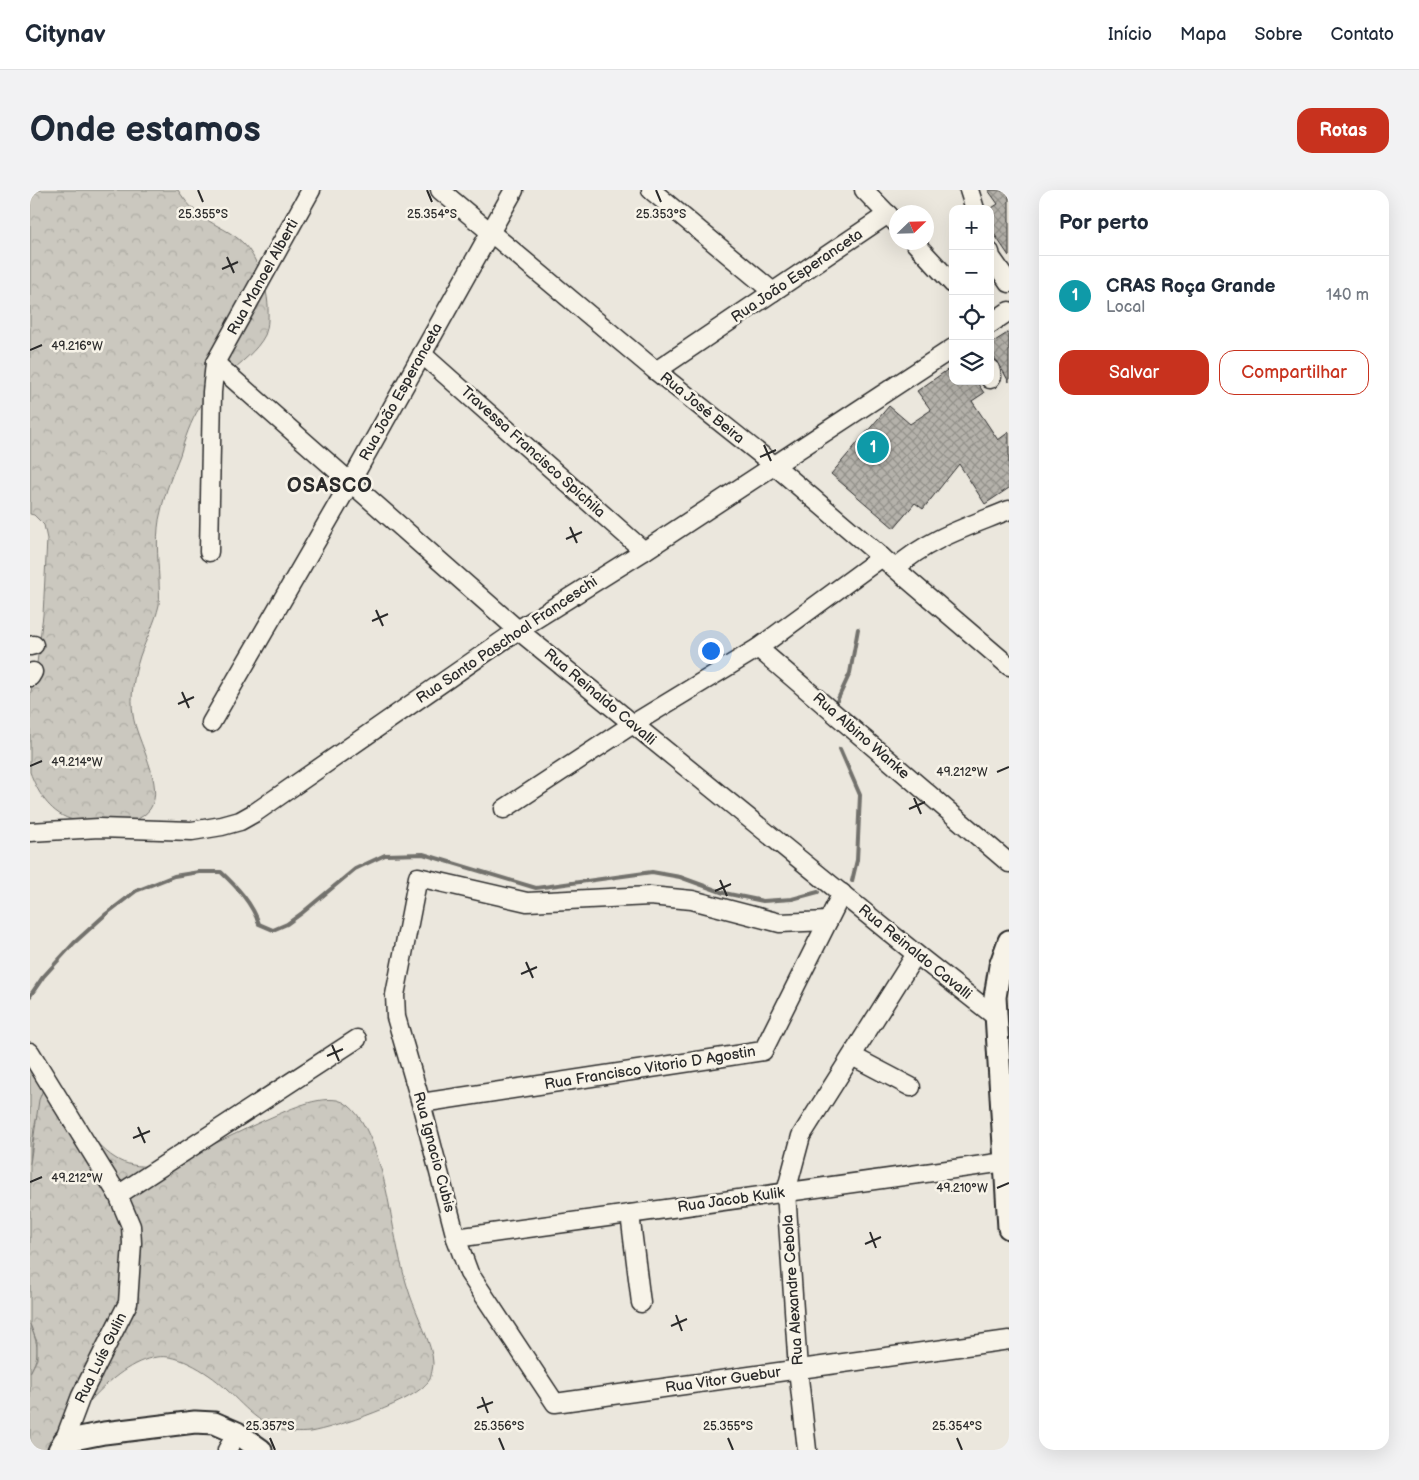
<!DOCTYPE html>
<html lang="pt">
<head>
<meta charset="utf-8">
<style>
  body { margin:0; font-family:"Balsamiq Sans",sans-serif; background:#f2f2f3; color:#1f2937 }
  .controls { position:absolute; right:15px; top:15px; display:grid; overflow:hidden; border-radius:10px; box-shadow:0 5px 20px #0002 }
  .controls button { width:45px; height:45px; display:grid; place-items:center; padding:0; border:0; border-bottom:1px solid #e0e1e3; background:#fff; color:#1f2937; font:25px sans-serif }
  .compass { position:absolute; left:859px; top:15px; width:45px; height:45px; border-radius:50%; background:#fff; box-shadow:0 5px 20px #0002; rotate:67deg }
  .you { position:absolute; left:680px; top:460px; width:18px; height:18px; margin:-12px; border:4px solid #fff; border-radius:50%; background:#1a73e8; box-shadow:0 0 0 8px #1a73e833 }
  .badge { display:grid; place-items:center; width:32px; height:32px; border-radius:50%; background:#c8321e; color:#fff; font-size:16px; font-weight:700 }
  .pin { position:absolute; translate:-50% -50%; border:2px solid #fff; box-shadow:0 1px 5px #0006 }
  .list { margin:0; padding:0; list-style:none }
  h2 { display:flex; justify-content:space-between; align-items:center; height:65px; margin:0; padding:0 20px; font-size:21px }
  h2 small { font-size:16px; font-weight:400; color:#747a83 }
  .list li { display:grid; grid-template-columns:32px 1fr auto; gap:15px; align-items:center; box-sizing:border-box; height:80px; padding:0 20px; border-top:1px solid #e0e1e3 }
  .list b { display:block; font-size:19px; white-space:nowrap }
  .list p { margin:0; font-size:16px; white-space:nowrap; color:#747a83 }
  .list em { font-size:16px; font-style:normal; color:#747a83 }
  .actions { display:flex; gap:10px; padding:15px 20px }
  .actions a { flex:1; padding:11px 0; border:1px solid #c8321e; border-radius:15px; text-align:center; font-size:18px; color:#c8321e }
  .actions .main { background:#c8321e; color:#fff }
  .icon { flex:none; width:28px; height:28px; fill:none; stroke:currentColor; stroke-width:2; stroke-linecap:round; stroke-linejoin:round }
  .map { position:relative; flex:none; width:979px; height:1260px; overflow:hidden; border-radius:15px }
  header { display:flex; align-items:center; gap:30px; box-sizing:border-box; height:70px; padding:0 25px; background:#fff; border-bottom:1px solid #e0e1e3 }
  header strong { font-size:24px }
  nav { display:flex; gap:28px; margin-inline-start:auto; font-size:18px }
  .intro { display:flex; align-items:center; justify-content:space-between; box-sizing:border-box; height:120px; padding:0 30px }
  h1 { margin:0; font-size:35px }
  .button { padding:12px 22px; border-radius:15px; background:#c8321e; color:#fff; font-size:18px; font-weight:700 }
  main { display:flex; gap:30px; padding:0 30px }
  aside { flex:1; background:#fff; border-radius:15px; box-shadow:0 5px 20px #0002 }
  .map>svg:first-child { display:block }
</style>
</head>
<body>
<header>
<strong>Citynav</strong>
<nav><a>Início</a><a>Mapa</a><a>Sobre</a><a>Contato</a></nav>
</header>
<div class="intro"><h1>Onde estamos</h1><a class="button">Rotas</a></div>
<main>
<div class="map">
<svg width="979" height="1260" viewBox="0 0 979 1260">
  <defs>
    <pattern id="forest-crowns" width="20" height="18" patternUnits="userSpaceOnUse" patternTransform="scale(1.25)"><rect width="20" height="18" fill="#cbc8bf"/><path d="M2 6a3 3 0 1 1 6 0M12 15a3 3 0 1 1 6 0" fill="none" stroke="#aeaca4"/></pattern>
    <pattern id="building-cross-hatch" width="8" height="8" patternUnits="userSpaceOnUse" patternTransform="scale(1.25)"><rect width="8" height="8" fill="#b5b2ab"/><path d="M0 0l8 8M0 8l8-8" fill="none" stroke="#93918b"/></pattern>
  </defs>
  <rect width="100%" height="100%" fill="#ebe7dd"/>
  <filter id="ink" filterUnits="userSpaceOnUse"><feTurbulence type="fractalNoise" baseFrequency=".02" numOctaves="2"/><feDisplacementMap in="SourceGraphic" scale="10" xChannelSelector="R" yChannelSelector="G"/><feConvolveMatrix kernelMatrix="1 2 1 2 8 2 1 2 1" color-interpolation-filters="sRGB"/></filter>
  <g filter="url(#ink)">
    <!-- grass -->
    <g fill="#cbc8bf" stroke="#7b7a75">
      <polygon points="0,872 17,889 4,938 0,974"/>
      <path d="M0,1134C8,1156 11,1162 0,1183Z"/>
    </g>
    <!-- forest -->
    <g fill="url(#forest-crowns)" stroke="#7b7a75">
      <path d="M0,0H148C155,11 163,20 174,28C186,36 202,42 213,53C227,66 237,97 238,115C238,125 239,135 235,145C227,161 210,173 197,185C187,195 177,206 170,217C160,232 155,249 150,265C143,283 135,302 131,321C125,343 128,367 129,389C129,397 130,406 129,415C125,433 116,449 110,466C104,485 100,506 103,525C106,550 136,596 120,619C105,640 61,637 40,629C19,622 7,601 0,582V506L7,473L13,425L17,349L14,335L4,325L0,324Z"/>
      <path d="M17,889C35,911 62,954 85,968C95,975 110,977 122,976C129,975 136,972 143,970C178,959 211,940 244,926C263,918 286,907 307,910C338,916 354,987 359,1014C365,1045 370,1076 380,1105C386,1123 403,1156 403,1173C403,1177 401,1186 400,1189C389,1211 304,1238 280,1242C269,1243 258,1243 248,1239C219,1229 203,1201 179,1185C167,1177 153,1169 139,1167C94,1161 44,1226 24,1260H0V1183L7,1169V1152L0,1134V974L9,910Z"/>
    </g>
    <g fill="none" stroke-linecap="round" stroke-linejoin="round">
      <!-- stream -->
      <g stroke="#72716c" stroke-width="4">
        <polyline points="806,513 820,483 828,439"/>
        <polyline points="810,559 830,605 827,670 822,691"/>
        <path d="M0,806L13,787L44,753L76,724L106,701L144,686L169,682H191C207,697 222,713 229,734L243,740L257,734L272,723L325,679L355,665L393,664L506,698L622,682L650,687L694,703L733,711L762,709L788,702"/>
      </g>
    </g>
    <!-- building -->
    <g fill="url(#building-cross-hatch)" stroke="#2b2b2b">
      <polygon points="958,0 979,0 979,66 960,38 960,19 968,14"/>
      <polygon points="979,142 979,192 968,172 960,163 960,154"/>
      <polygon points="923,176 923,191 946,191 954,203 942,211 968,250 979,242 979,298 955,314 929,274 893,319 885,313 864,338 801,284 859,216 880,234 901,220 887,201"/>
    </g>
    <g fill="none" stroke-linecap="round" stroke-linejoin="round">
      <defs>
        <g id="minor">
          <polyline points="410,0 626,181 744,275 979,476"/>
          <polyline points="621,0 743,102"/>
          <polyline points="834,0 866,33"/>
          <polyline points="939,0 945,19"/>
          <polyline points="884,52 923,94"/>
          <polyline points="960,62 961,67 979,93"/>
          <polyline points="960,134 979,121"/>
          <polyline points="392,164 614,361"/>
          <polyline points="185,173 488,440 603,534 886,764 966,827"/>
          <polyline points="960,179 962,186 960,189"/>
          <polyline points="626,181 858,24"/>
          <polyline points="179,362 182,202 185,173 281,0"/>
          <path d="M866,378C897,349 940,336 979,320"/>
          <polyline points="0,456 4,455"/>
          <polyline points="728,458 979,673"/>
          <polyline points="0,487 3,482"/>
          <polyline points="181,533 320,293 484,0"/>
          <polyline points="474,619 603,534 728,458 852,367"/>
          <polyline points="0,642 69,638 162,641 192,636 210,631 226,622 488,440 614,361 923,158"/>
          <polyline points="798,731 750,733 662,710 620,706 497,712 388,687 365,805 366,827 391,913 426,1048 439,1083 525,1213 979,1150"/>
          <polyline points="0,862 88,1005 101,1036 102,1053 98,1113 51,1206 34,1251"/>
          <polyline points="822,866 881,897"/>
          <polyline points="391,913 733,861 812,703"/>
          <polyline points="88,1005 327,849"/>
          <polyline points="600,1024 611,1113"/>
          <polyline points="426,1048 975,972"/>
          <polyline points="197,1260 207,1243"/>
          <polyline points="777,1260 768,1179 756,1002 771,946 886,764"/>
        </g>
        <g id="major">
          <polyline points="979,751 970,776 965,807 979,1038"/>
          <polyline points="29,1260 34,1251 74,1243 165,1232 184,1233 207,1243 231,1260"/>
        </g>
      </defs>
      <!-- minor casing -->
      <use href="#minor" stroke="#2b2b2b" stroke-width="21"/>
      <!-- major casing -->
      <use href="#major" stroke="#2b2b2b" stroke-width="25"/>
      <!-- minor -->
      <use href="#minor" stroke="#f7f3e8" stroke-width="18"/>
      <!-- major -->
      <use href="#major" stroke="#f7f3e8" stroke-width="21"/>
    </g>
  </g>
  <!-- ticks -->
  <path fill="none" stroke="#2b2b2b" stroke-width="2" d="M168,0L173,12M397,0L402,12M626,0L631,12M197,67L204,83M192,79L208,72M0,160L12,155M734,255L741,271M730,267L746,260M540,337L547,353M536,349L552,342M346,420L353,436M342,431L358,424M152,502L159,518M148,514L164,507M0,576L12,571M967,582L979,577M884,608L891,624M879,619L895,612M690,690L697,706M685,701L701,694M496,772L503,788M491,784L507,777M302,855L309,871M297,866L313,859M108,937L115,953M103,948L120,941M0,992L12,987M967,998L979,993M840,1042L846,1058M835,1054L851,1047M646,1125L652,1141M641,1136L657,1129M452,1207L458,1223M447,1218L463,1212M240,1248L245,1260M469,1248L474,1260M698,1248L703,1260M927,1248L932,1260"/>
  <g text-anchor="middle" dominant-baseline="central" stroke-width="5" stroke-linejoin="round" paint-order="stroke">
    <!-- street labels -->
    <g font-size="15" fill="#2b2b2b" stroke="#f7f3e8">
      <text transform="translate(767 86) rotate(-34)">Rua João Esperanceta</text>
      <text transform="translate(233 87) rotate(-61)">Rua Manoel Alberti</text>
      <text transform="translate(371 202) rotate(-61)">Rua João Esperanceta</text>
      <text transform="translate(672 218) rotate(39)">Rua José Beira</text>
      <text transform="translate(503 262) rotate(42)">Travessa Francisco Spichila</text>
      <text transform="translate(477 450) rotate(-34)">Rua Santo Paschoal Franceschi</text>
      <text transform="translate(570 507) rotate(40)">Rua Reinaldo Cavalli</text>
      <text transform="translate(831 546) rotate(41)">Rua Albino Wanke</text>
      <text transform="translate(885 762) rotate(39)">Rua Reinaldo Cavalli</text>
      <text transform="translate(620 878) rotate(-9)">Rua Francisco Vitorio D Agostin</text>
      <text transform="translate(404 962) rotate(75)">Rua Ignacio Cubis</text>
      <text transform="translate(701 1010) rotate(-8)">Rua Jacob Kulik</text>
      <text transform="translate(763 1100) rotate(-94)">Rua Alexandre Cebola</text>
      <text transform="translate(71 1168) rotate(-64)">Rua Luís Gulin</text>
      <text transform="translate(693 1190) rotate(-8)">Rua Vitor Guebur</text>
    </g>
    <!-- district labels -->
    <g font-size="20" font-weight="bold" letter-spacing="1" fill="#2b2b2b" stroke="#f7f3e8">
      <text x="300" y="296">OSASCO</text>
    </g>
  </g>
  <g font-size="12" text-anchor="middle" fill="#2b2b2b" stroke="#f7f3e8" stroke-width="5" stroke-linejoin="round" paint-order="stroke">
    <text x="173" y="28">25.355°S</text>
    <text x="402" y="28">25.354°S</text>
    <text x="631" y="28">25.353°S</text>
    <text x="47" y="160">49.216°W</text>
    <text x="47" y="576">49.214°W</text>
    <text x="932" y="586">49.212°W</text>
    <text x="47" y="992">49.212°W</text>
    <text x="932" y="1002">49.210°W</text>
    <text x="240" y="1240">25.357°S</text>
    <text x="469" y="1240">25.356°S</text>
    <text x="698" y="1240">25.355°S</text>
    <text x="927" y="1240">25.354°S</text>
  </g>
</svg>
<div class="controls">
<button>+</button>
<button>−</button>
<button><svg class="icon" aria-label="locate" viewBox="0 0 24 24"><circle cx="12" cy="12" r="6"/><path d="M12 2v4M12 18v4M2 12h4M18 12h4"/></svg></button>
<button><svg class="icon" aria-label="layers" viewBox="0 0 24 24"><path d="M12 4l9 5-9 5-9-5zM3 14l9 5 9-5"/></svg></button>
</div>
<svg class="compass" viewBox="-18 -18 36 36"><path d="M0-13l5 13h-10z" fill="#e53935"/><path d="M0 13l5-13h-10z" fill="#747a83"/></svg>
<div class="you"></div>
<div class="pin badge" style="left:843px;top:257px;background:#0f9aa8">1</div>
</div>
<aside>
<h2>Por perto<small></small></h2>
<ul class="list">
<li><span class="badge" style="background:#0f9aa8">1</span><div><b>CRAS Roça Grande</b><p>Local</p></div><em>140 m</em></li>
</ul>
<div class="actions"><a class="main">Salvar</a><a>Compartilhar</a></div>
</aside>
</main>
</body>
</html>
